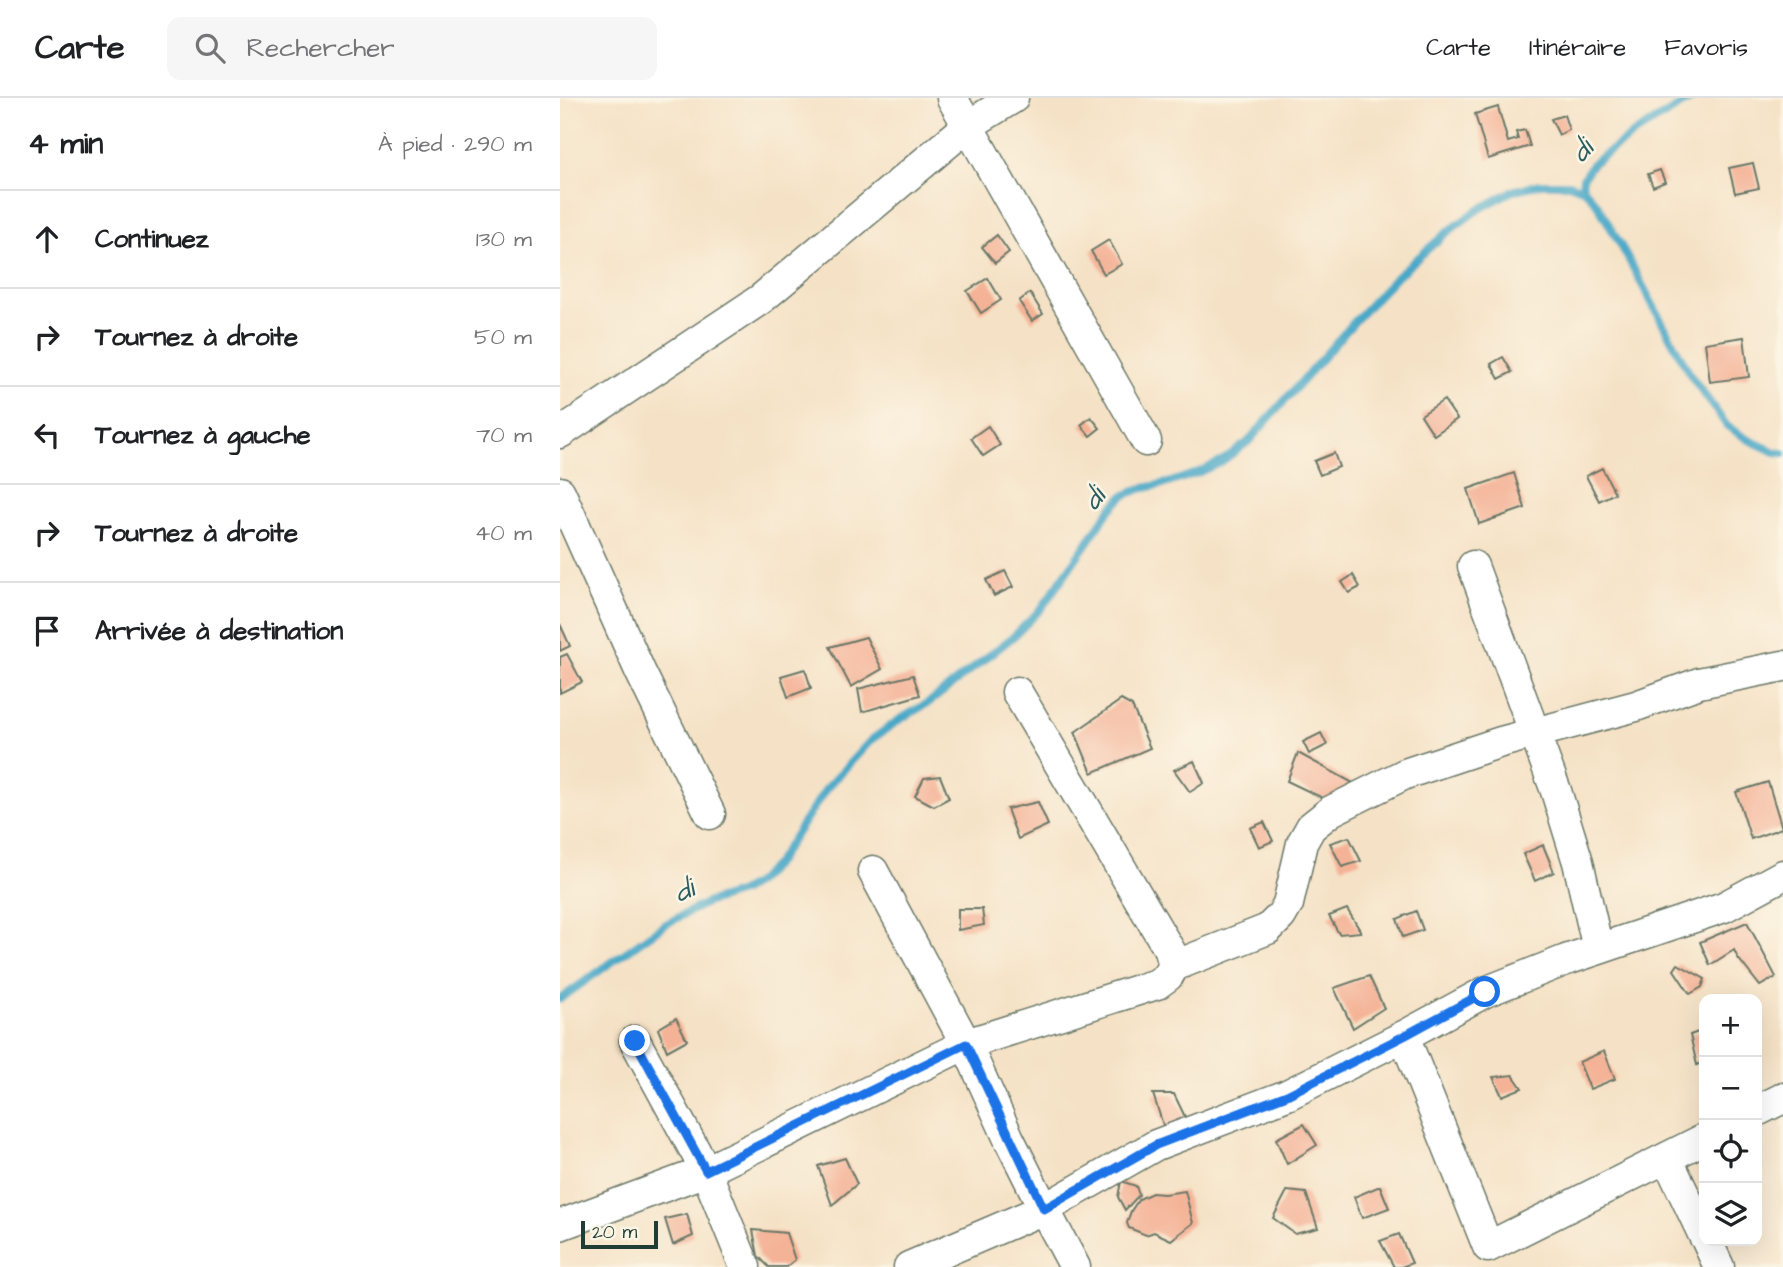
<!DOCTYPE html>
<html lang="fr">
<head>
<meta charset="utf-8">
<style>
  body { margin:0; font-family:"Architects Daughter",sans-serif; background:#f6f6f6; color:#202124 }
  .controls { position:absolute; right:21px; bottom:21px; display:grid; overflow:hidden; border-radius:14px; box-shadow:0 7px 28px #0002 }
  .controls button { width:63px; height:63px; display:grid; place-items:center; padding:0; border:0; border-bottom:2px solid #e0e0e0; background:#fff; color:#202124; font:35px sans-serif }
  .scale { position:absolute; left:21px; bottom:18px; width:77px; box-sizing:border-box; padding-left:7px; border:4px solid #1f3d34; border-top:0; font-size:19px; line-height:24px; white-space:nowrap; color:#1f3d34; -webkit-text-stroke:5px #fcf5e5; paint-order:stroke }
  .stop { position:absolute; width:21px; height:21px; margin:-16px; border:5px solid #1a73e8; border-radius:50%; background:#fff }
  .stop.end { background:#1a73e8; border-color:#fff; box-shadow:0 2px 7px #0008 }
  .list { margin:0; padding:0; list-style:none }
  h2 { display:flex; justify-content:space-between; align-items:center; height:91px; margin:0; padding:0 28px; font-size:30px }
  h2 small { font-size:23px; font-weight:400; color:#757577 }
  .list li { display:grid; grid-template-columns:46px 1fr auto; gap:21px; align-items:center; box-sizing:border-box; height:98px; padding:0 28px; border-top:2px solid #e0e0e0 }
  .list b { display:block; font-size:26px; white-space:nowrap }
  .list em { font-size:23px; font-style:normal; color:#757577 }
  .icon { flex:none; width:38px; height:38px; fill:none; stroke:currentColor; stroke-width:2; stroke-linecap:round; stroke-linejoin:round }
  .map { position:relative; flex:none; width:1223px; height:1169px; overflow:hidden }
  header { display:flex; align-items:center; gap:42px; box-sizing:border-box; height:98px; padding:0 35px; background:#fff; border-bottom:2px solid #e0e0e0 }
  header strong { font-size:33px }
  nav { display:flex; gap:38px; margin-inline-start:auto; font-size:24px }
  .search { width:490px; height:63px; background:#f6f6f6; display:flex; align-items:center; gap:18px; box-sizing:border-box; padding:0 24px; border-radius:14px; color:#757577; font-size:26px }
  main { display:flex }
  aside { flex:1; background:#fff }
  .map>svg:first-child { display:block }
</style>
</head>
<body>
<header>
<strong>Carte</strong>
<div class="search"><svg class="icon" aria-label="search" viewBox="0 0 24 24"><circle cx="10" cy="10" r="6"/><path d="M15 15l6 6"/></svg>Rechercher</div>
<nav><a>Carte</a><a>Itinéraire</a><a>Favoris</a></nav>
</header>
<main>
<aside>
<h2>4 min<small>À pied · 290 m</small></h2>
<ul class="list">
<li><svg class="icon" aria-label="ahead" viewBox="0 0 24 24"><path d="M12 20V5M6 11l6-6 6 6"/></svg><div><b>Continuez</b></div><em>130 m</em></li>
<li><svg class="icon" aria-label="right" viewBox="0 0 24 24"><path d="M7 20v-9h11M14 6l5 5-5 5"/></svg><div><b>Tournez à droite</b></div><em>50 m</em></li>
<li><svg class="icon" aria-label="left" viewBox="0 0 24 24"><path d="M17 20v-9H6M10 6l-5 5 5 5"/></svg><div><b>Tournez à gauche</b></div><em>70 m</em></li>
<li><svg class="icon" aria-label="right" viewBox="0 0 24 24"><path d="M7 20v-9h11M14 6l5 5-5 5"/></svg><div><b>Tournez à droite</b></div><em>40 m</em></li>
<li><svg class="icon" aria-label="arrive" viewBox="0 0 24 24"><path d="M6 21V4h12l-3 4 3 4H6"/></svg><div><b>Arrivée à destination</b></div></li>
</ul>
</aside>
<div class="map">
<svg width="1223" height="1169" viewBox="0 0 1223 1169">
  <rect width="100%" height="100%" fill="#fcf5e5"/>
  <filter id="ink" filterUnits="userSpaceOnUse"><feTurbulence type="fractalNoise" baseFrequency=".0143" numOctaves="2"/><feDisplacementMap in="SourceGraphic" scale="14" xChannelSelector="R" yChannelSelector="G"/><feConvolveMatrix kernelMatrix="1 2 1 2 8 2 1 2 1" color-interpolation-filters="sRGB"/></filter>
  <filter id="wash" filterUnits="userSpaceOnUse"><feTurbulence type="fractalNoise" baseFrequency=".00686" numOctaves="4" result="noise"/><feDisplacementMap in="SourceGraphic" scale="28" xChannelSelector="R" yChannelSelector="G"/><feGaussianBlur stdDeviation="1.57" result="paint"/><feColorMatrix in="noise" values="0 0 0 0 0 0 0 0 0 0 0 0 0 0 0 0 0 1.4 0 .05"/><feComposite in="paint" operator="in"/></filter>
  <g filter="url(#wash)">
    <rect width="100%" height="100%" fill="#f5e2c6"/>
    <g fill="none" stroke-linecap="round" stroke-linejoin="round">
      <!-- stream -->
      <g stroke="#48a8c7" stroke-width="8">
        <polyline points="1025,92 1022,86 1023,80 1033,65 1078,33 1133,0"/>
        <polyline points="0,901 104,827 146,805 181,794 196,785 216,766 266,691 311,642 339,622 371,603 453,539 481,511 549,413 563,398 580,391 608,385 637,375 661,364 688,344 795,223 834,181 885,136 916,113 952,93 980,86 1009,86 1025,92 1037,106 1064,153 1131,278 1167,328 1187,341 1215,354 1223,355"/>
      </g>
    </g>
    <g id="blocks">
      <!-- building -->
      <g fill="#f4b296">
        <polygon points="938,9 948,44 958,41 956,34 965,32 970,48 928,61 915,16"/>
        <polygon points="1004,17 1009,32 999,37 991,21"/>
        <polygon points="1193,65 1199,90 1175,95 1169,70"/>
        <polygon points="1100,72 1105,84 1093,89 1088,76"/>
        <polygon points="437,137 449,154 435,165 422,149"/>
        <polygon points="549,142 562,166 544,176 531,153"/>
        <polygon points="428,180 441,202 421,215 407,193"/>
        <polygon points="470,195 483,216 472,223 459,203"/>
        <polygon points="1184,239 1189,279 1150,284 1145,245"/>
        <polygon points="943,259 952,274 939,281 931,266"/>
        <polygon points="884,302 897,321 874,337 861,317"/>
        <polygon points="531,319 540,330 530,338 521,327"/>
        <polygon points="428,328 440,347 423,358 411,340"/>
        <polygon points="774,355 779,369 760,377 754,363"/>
        <polygon points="1042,370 1055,395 1039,403 1026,378"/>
        <polygon points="954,375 965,410 919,426 908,391"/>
        <polygon points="445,473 453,489 434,498 426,482"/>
        <polygon points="793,477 800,489 789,495 782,484"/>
        <polygon points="0,526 10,548 0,553"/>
        <polygon points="306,539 322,571 291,589 270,549"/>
        <polygon points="7,556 22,584 0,595 0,559"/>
        <polygon points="245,571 251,590 228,599 221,578"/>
        <polygon points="353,577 360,597 302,614 298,591"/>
        <polygon points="561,602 572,608 590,650 532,675 515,634"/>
        <polygon points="761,635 767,647 749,656 743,644"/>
        <polygon points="738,655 793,685 771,704 727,683"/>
        <polygon points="634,663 644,685 630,694 614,672"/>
        <polygon points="380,678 389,700 374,708 355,698 364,680"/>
        <polygon points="1208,684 1222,730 1191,741 1176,694"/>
        <polygon points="478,704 488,727 458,741 447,711"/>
        <polygon points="704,724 713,743 699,749 690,730"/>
        <polygon points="789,739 801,763 782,769 770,745"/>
        <polygon points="983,747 994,774 975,783 963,756"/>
        <polygon points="398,811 422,811 424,827 398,832"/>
        <polygon points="787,811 801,834 779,836 769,818"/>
        <polygon points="856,813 863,832 843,839 837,821"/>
        <polygon points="1187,824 1216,879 1200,888 1178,860 1174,852 1150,867 1140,844"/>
        <polygon points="1118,866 1145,881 1142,889 1130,896 1114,872"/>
        <polygon points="809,878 824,910 793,930 774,890"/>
        <polygon points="116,920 127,942 107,953 98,931"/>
        <polygon points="1144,932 1144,963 1137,967 1130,937"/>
        <polygon points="1044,953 1055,981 1030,991 1019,964"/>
        <polygon points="953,977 962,990 942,998 933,979"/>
        <polygon points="593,996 614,996 627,1023 604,1030"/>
        <polygon points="744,1026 757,1047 727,1066 716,1041"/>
        <polygon points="285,1060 297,1086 272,1107 258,1068"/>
        <polygon points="561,1083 576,1088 579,1097 565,1112 558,1099"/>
        <polygon points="820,1088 829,1110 802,1120 794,1099"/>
        <polygon points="625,1093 633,1125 611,1142 594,1134 586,1137 569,1130 567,1125 571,1113 579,1101 592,1095 604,1096"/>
        <polygon points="727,1093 746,1095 758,1130 735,1136 713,1120"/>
        <polygon points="127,1116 133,1138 113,1147 105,1121"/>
        <polygon points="193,1132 226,1135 235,1162 226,1169 209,1169 198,1158"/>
        <polygon points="839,1136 852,1165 841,1169 834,1169 820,1143"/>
      </g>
    </g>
  </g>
  <g filter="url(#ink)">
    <use href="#blocks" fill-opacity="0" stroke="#6a7767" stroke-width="2"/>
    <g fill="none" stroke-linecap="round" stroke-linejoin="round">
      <defs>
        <g id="minor">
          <polyline points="392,0 586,343"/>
          <polyline points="0,335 201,201 409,27 453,0"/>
          <polyline points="0,394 80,573 150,716"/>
          <polyline points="913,468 996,693 1018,764 1038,851"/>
          <polyline points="313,773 406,946 449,1041 484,1111 515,1169"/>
          <polyline points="614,868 708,831 721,818 728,806 742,745 751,729 771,713 845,676 941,644 1076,608 1139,585 1223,568"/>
          <polyline points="844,938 928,1149 1144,1041"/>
          <polyline points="75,943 146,1073 185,1169"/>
          <polyline points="1197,1013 1223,1000"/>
          <polyline points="1107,1060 1144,1138"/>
          <polyline points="0,1127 146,1073 406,946 597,886 608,878 614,868 610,853 457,594"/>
          <polyline points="1147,1143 1159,1169"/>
          <polyline points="349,1169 484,1111 596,1047 727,997 844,938 925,894 1006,862 1164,809 1223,777"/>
        </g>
      </defs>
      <!-- minor casing -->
      <use href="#minor" stroke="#6a7767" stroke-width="33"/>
      <!-- minor -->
      <use href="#minor" stroke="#fff" stroke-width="30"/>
    </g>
  </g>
  <g fill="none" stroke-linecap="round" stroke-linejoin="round" filter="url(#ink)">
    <!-- route -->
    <polyline stroke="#1a73e8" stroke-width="9" points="75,943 146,1073 406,946 484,1111 596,1047 727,997 844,938 925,894"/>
  </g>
  <g text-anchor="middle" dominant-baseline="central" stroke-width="5" stroke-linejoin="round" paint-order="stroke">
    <!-- water labels -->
    <g font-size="28" font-style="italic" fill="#2b5d60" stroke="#fcf5e5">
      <text transform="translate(1022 53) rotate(-48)">di</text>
      <text transform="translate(534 401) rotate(-52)">di</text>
      <text transform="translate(124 793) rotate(-24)">di</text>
    </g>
  </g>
</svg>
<div class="controls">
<button>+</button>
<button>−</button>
<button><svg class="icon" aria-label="locate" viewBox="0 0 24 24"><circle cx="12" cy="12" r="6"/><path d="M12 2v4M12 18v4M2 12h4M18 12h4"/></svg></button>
<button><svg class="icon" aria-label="layers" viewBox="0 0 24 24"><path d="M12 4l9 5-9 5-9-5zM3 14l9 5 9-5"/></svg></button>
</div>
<div class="scale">20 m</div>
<div class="stop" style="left:925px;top:894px"></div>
<div class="stop end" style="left:75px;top:943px"></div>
</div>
</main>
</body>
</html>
